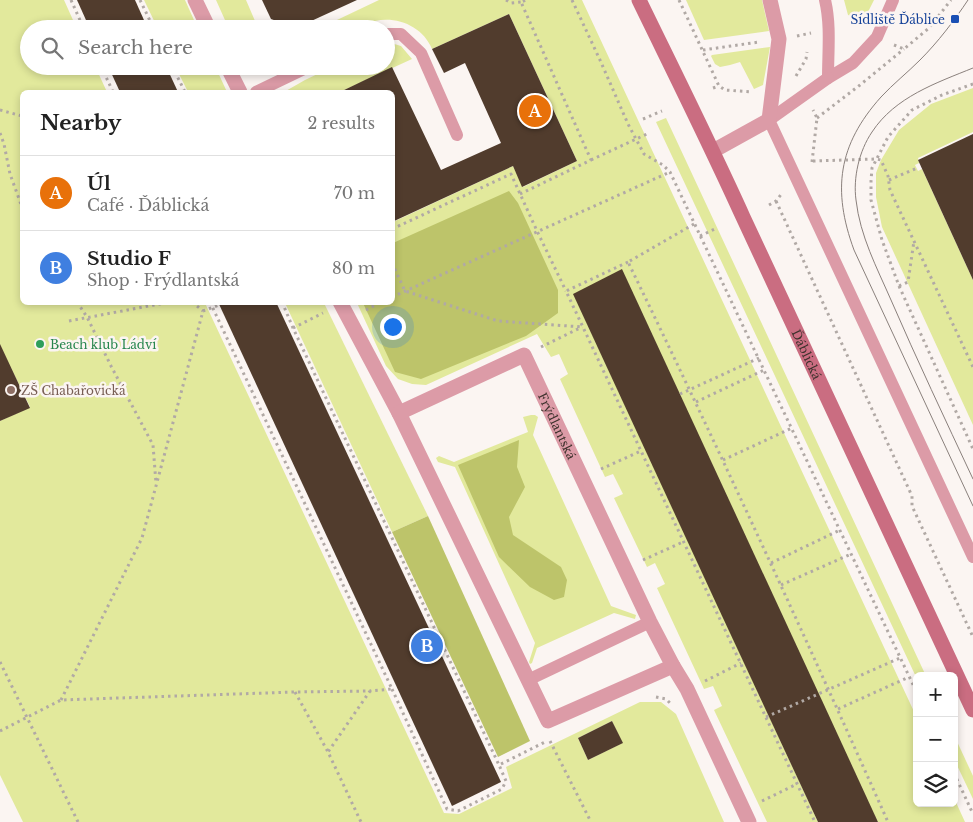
<!DOCTYPE html>
<html lang="en">
<head>
<meta charset="utf-8">
<style>
  body { margin:0; font-family:"Libre Baskerville",serif; background:#f2f2f2; color:#222 }
  .controls { position:absolute; right:15px; bottom:15px; display:grid; overflow:hidden; border-radius:8px; box-shadow:0 2px 8px #0003 }
  .controls button { width:45px; height:45px; display:grid; place-items:center; padding:0; border:0; border-bottom:1px solid #e0e0e0; background:#fff; color:#222; font:25px sans-serif }
  .you { position:absolute; left:392px; top:326px; width:18px; height:18px; margin:-12px; border:4px solid #fff; border-radius:50%; background:#1a73e8; box-shadow:0 0 0 8px #1a73e833 }
  .badge { display:grid; place-items:center; width:32px; height:32px; border-radius:50%; background:#776231; color:#fff; font-size:16px; font-weight:700 }
  .pin { position:absolute; translate:-50% -50%; border:2px solid #fff; box-shadow:0 1px 5px #0006 }
  .list { margin:0; padding:0; list-style:none }
  h2 { display:flex; justify-content:space-between; align-items:center; height:65px; margin:0; padding:0 20px; font-size:21px }
  h2 small { font-size:16px; font-weight:400; color:#767676 }
  .list li { display:grid; grid-template-columns:32px 1fr auto; gap:15px; align-items:center; box-sizing:border-box; height:75px; padding:0 20px; border-top:1px solid #e0e0e0 }
  .list b { display:block; font-size:19px; white-space:nowrap }
  .list p { margin:0; font-size:16px; white-space:nowrap; color:#767676 }
  .list em { font-size:16px; font-style:normal; color:#767676 }
  .icon { flex:none; width:28px; height:28px; fill:none; stroke:currentColor; stroke-width:2; stroke-linecap:round; stroke-linejoin:round }
  .map { position:relative; flex:none; width:973px; height:822px; overflow:hidden }
  .search { position:absolute; background:#fff; box-shadow:0 2px 8px #0003; left:20px; top:20px; width:375px; height:55px; display:flex; align-items:center; gap:12px; box-sizing:border-box; padding:0 18px; border-radius:28px; color:#767676; font-size:19px }
  .panel { position:absolute; background:#fff; box-shadow:0 2px 8px #0003; left:20px; top:90px; width:375px; height:215px; border-radius:8px }
  .map>svg:first-child { display:block }
</style>
</head>
<body>
<div class="map">
<svg width="973" height="822" viewBox="0 0 973 822">
  <rect width="100%" height="100%" fill="#fbf5f2"/>
  <!-- green -->
  <g fill="#e2e99c" fill-rule="evenodd">
    <path d="M0,0H64L77,29H29V66H95L107,92H22V302L205,303L444,813L459,814L512,788L506,767L640,702H661L676,714L724,822H23L0,775V421L30,407L11,368L0,373ZM612,721L622,743L588,760L578,738Z"/>
    <polygon points="144,0 185,0 198,29 158,29"/>
    <polygon points="216,0 246,0 258,28 261,29 229,29"/>
    <path d="M379,0H582L917,718V803H954V798L965,822H878L574,295L818,822H767L714,710L722,706L713,686L704,689L657,588L665,584L655,563L647,567L614,498L623,494L613,474L605,477L560,379L568,374L559,354L551,357L537,334L426,385L412,384L398,379L386,366L357,303L392,302L393,222L513,166L523,187L577,161L509,14L432,49C423,27 398,16 375,21C368,23 363,28 357,29C346,31 329,29 318,29Z"/>
    <polygon points="686,0 762,0 769,31 704,40"/>
    <polygon points="844,0 874,0 864,20 848,15"/>
    <polygon points="391,43 401,46 412,59 340,92 284,92 305,80 334,66 386,66 386,44"/>
    <polygon points="770,47 763,85 754,89 740,62 730,65 720,67 715,64 711,56 712,55"/>
    <polygon points="175,66 215,66 227,92 188,92"/>
    <polygon points="973,88 973,132 918,158 919,163 915,165 918,171 922,169 973,280 973,425 882,227 876,197 876,173 881,160 899,130 931,104"/>
    <polygon points="666,118 926,676 917,676 917,679 656,122"/>
    <polygon points="285,303 324,303 428,516 392,532"/>
    <polygon points="531,415 535,415 538,417 533,435 611,606 636,615 635,619 614,613 537,648 532,663 530,664 529,662 535,643 455,467 438,462 436,458 439,456 454,462 528,432 523,417"/>
    <polygon points="954,735 973,776 973,799 954,759"/>
  </g>
  <!-- forest -->
  <g fill="#bdc46a">
    <polygon points="509,191 518,203 558,290 558,313 526,336 421,379 395,372 363,303 392,302 393,243"/>
    <polygon points="519,440 517,467 525,487 509,517 513,535 561,567 567,580 564,597 554,600 530,587 499,557 458,465"/>
    <polygon points="428,516 530,741 498,757 392,532"/>
  </g>
  <!-- building -->
  <g fill="#513c2d">
    <polygon points="77,0 135,0 148,29 90,29"/>
    <polygon points="262,0 357,0 296,28 271,19"/>
    <polygon points="509,14 577,161 522,187 513,166 392,222 392,92 340,92 392,67 441,170 501,143 465,63 444,73 432,49"/>
    <polygon points="108,66 166,66 178,92 120,92"/>
    <polygon points="973,134 973,280 918,160"/>
    <polygon points="622,269 825,707 878,822 818,822 716,603 573,294"/>
    <polygon points="218,302 276,302 501,782 452,806"/>
    <polygon points="0,344 30,408 0,421"/>
    <polygon points="612,721 623,743 588,760 578,738"/>
  </g>
  <g fill="none" stroke-linecap="round" stroke-linejoin="round">
    <!-- path -->
    <g stroke="#b1a9a5" stroke-width="3" stroke-dasharray="2.5 4" stroke-linecap="butt">
      <polyline points="71,0 84,29"/>
      <polyline points="140,0 154,29"/>
      <polyline points="506,0 511,3 521,2"/>
      <polyline points="572,0 600,60 628,124 644,154 663,165 670,172 917,693"/>
      <polyline points="679,0 719,86 725,90 752,92"/>
      <polyline points="797,36 811,33"/>
      <polyline points="894,45 904,49 929,28 951,0"/>
      <polyline points="703,50 759,42"/>
      <polyline points="101,66 113,92"/>
      <polyline points="172,66 185,92"/>
      <polyline points="796,76 806,59 807,52"/>
      <polyline points="973,84 942,95 912,110 888,137 872,168 871,181 871,200 882,240 899,286 973,449"/>
      <polyline points="713,88 719,86"/>
      <polyline points="0,110 22,116"/>
      <polyline points="817,118 860,85 904,49"/>
      <polyline points="643,119 662,111"/>
      <polyline points="0,133 4,144 10,174 22,207"/>
      <polyline points="591,160 649,133"/>
      <polyline points="813,161 876,159 881,160 888,176 890,190 973,367"/>
      <polyline points="812,162 817,118 813,110"/>
      <polyline points="889,180 917,168"/>
      <polyline points="520,194 591,160 521,2 526,0"/>
      <polyline points="776,201 912,496 912,506 973,637"/>
      <polyline points="769,205 776,201 783,192"/>
      <path d="M694,224L628,262C718,447 804,634 888,822"/>
      <polyline points="392,229 511,174 537,231 566,291"/>
      <polyline points="700,236 717,228"/>
      <polyline points="628,262 566,291 815,822"/>
      <polyline points="392,263 405,291 498,321 583,327"/>
      <polyline points="899,286 908,282 914,241"/>
      <polyline points="392,297 670,172"/>
      <polyline points="77,302 87,317 111,366 153,445 156,483"/>
      <polyline points="192,302 203,311"/>
      <polyline points="210,302 392,689 370,691"/>
      <polyline points="282,302 293,328 499,765"/>
      <polyline points="366,310 381,302"/>
      <polyline points="69,321 170,302"/>
      <polyline points="293,328 323,313"/>
      <polyline points="541,347 582,327"/>
      <polyline points="680,394 759,358"/>
      <polyline points="696,402 764,370"/>
      <polyline points="723,460 792,428"/>
      <polyline points="601,469 641,451"/>
      <polyline points="643,560 683,542"/>
      <polyline points="771,563 840,530"/>
      <polyline points="781,585 851,554"/>
      <polyline points="0,662 78,822"/>
      <polyline points="705,681 741,663"/>
      <polyline points="392,689 447,809 458,811 502,789 506,781 499,765 547,741"/>
      <polyline points="295,692 328,752 361,822"/>
      <polyline points="656,697 666,699 670,703"/>
      <polyline points="61,700 142,538 203,311 219,305"/>
      <polyline points="838,709 909,677"/>
      <polyline points="766,717 900,658"/>
      <polyline points="0,731 61,700 295,692 370,691 328,752"/>
      <polyline points="550,741 591,822"/>
      <polyline points="954,773 973,814"/>
      <polyline points="762,801 797,784"/>
    </g>
    <!-- lane -->
    <g stroke="#dc9ba7" stroke-width="12">
      <path d="M825,0C831,25 828,52 828,78L853,63L877,37L893,0"/>
      <polyline points="386,34 401,34 421,53 457,135"/>
      <polyline points="828,78 769,120 973,557"/>
      <polyline points="256,92 310,66"/>
      <polyline points="528,680 650,622"/>
    </g>
    <!-- street -->
    <g stroke="#dc9ba7" stroke-width="15">
      <polyline points="195,0 209,29"/>
      <polyline points="227,66 240,92"/>
      <polyline points="713,151 769,120 779,39 770,0"/>
      <polyline points="340,302 399,413 548,721 673,666"/>
      <path id="s1" d="M399,413L524,355L650,622L673,666L687,689L749,822"/>
    </g>
    <!-- secondary -->
    <path stroke="#ca6d81" stroke-width="15" id="s2" d="M639,0C674,72 710,144 743,217L973,710"/>
    <!-- tram -->
    <g stroke="#8a807c" stroke-width="1">
      <path d="M968,0C954,21 938,42 920,60C907,73 893,84 881,97C838,145 832,190 854,250L973,506"/>
      <path d="M973,68C936,83 895,97 872,132C859,151 853,178 856,200C860,236 877,268 891,300C917,360 945,419 973,479"/>
    </g>
  </g>
  <!-- markers -->
  <rect fill="#1a4fb4" stroke="#fbf5f2" stroke-width="2" x="950" y="14" width="10" height="10" rx="2.5"/>
  <circle fill="#2e9e5b" stroke="#fbf5f2" stroke-width="2" cx="40" cy="344" r="5"/>
  <circle fill="#8d6e63" stroke="#fbf5f2" stroke-width="2" cx="11" cy="390" r="5"/>
  <g text-anchor="middle" dominant-baseline="central" stroke-width="5" stroke-linejoin="round" paint-order="stroke">
    <!-- transit labels -->
    <g font-size="12" fill="#164399" stroke="#fbf5f2" text-anchor="end">
      <text x="945" y="19">Sídliště Ďáblice</text>
    </g>
    <!-- leisure labels -->
    <g font-size="12" fill="#27864d" stroke="#fbf5f2" text-anchor="start">
      <text x="50" y="344">Beach klub Ládví</text>
    </g>
    <!-- street labels -->
    <g font-size="12" fill="#3d312c" stroke="#fbf5f2">
      <text stroke="none"><textPath href="#s2" startOffset="392">Ďáblická</textPath></text>
      <text stroke="none"><textPath href="#s1" startOffset="216">Frýdlantská</textPath></text>
    </g>
    <!-- education labels -->
    <g font-size="12" fill="#785e54" stroke="#fbf5f2" text-anchor="start">
      <text x="21" y="390">ZŠ Chabařovická</text>
    </g>
  </g>
</svg>
<div class="controls">
<button>+</button>
<button>−</button>
<button><svg class="icon" aria-label="layers" viewBox="0 0 24 24"><path d="M12 4l9 5-9 5-9-5zM3 14l9 5 9-5"/></svg></button>
</div>
<div class="you"></div>
<div class="pin badge" style="left:535px;top:111px;background:#e8710a">A</div>
<div class="pin badge" style="left:427px;top:646px;background:#3f7fe0">B</div>
<div class="search"><svg class="icon" aria-label="search" viewBox="0 0 24 24"><circle cx="10" cy="10" r="6"/><path d="M15 15l6 6"/></svg>Search here</div>
<section class="panel">
<h2>Nearby<small>2 results</small></h2>
<ul class="list">
<li><span class="badge" style="background:#e8710a">A</span><div><b>Úl</b><p>Café · Ďáblická</p></div><em>70 m</em></li>
<li><span class="badge" style="background:#3f7fe0">B</span><div><b>Studio F</b><p>Shop · Frýdlantská</p></div><em>80 m</em></li>
</ul>
</section>
</div>
</body>
</html>
